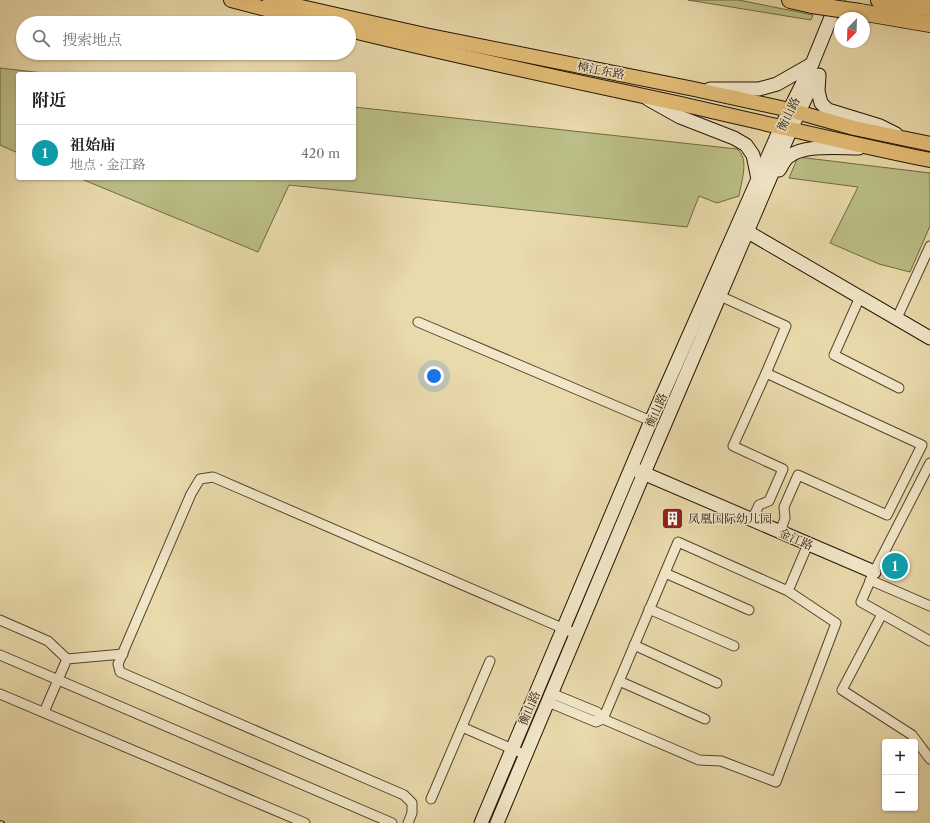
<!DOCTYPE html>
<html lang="zh">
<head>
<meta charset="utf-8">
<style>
  body { margin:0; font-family:"Libre Caslon Text","Noto Serif SC",serif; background:#f6f6f6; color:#222 }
  .controls { position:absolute; right:12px; bottom:12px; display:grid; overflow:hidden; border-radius:4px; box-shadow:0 1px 3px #0004 }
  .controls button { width:36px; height:36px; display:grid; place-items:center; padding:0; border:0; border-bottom:1px solid #e0e0e0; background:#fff; color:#222; font:20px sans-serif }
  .compass { position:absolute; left:834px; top:12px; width:36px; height:36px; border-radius:50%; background:#fff; box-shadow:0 1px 3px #0004; rotate:203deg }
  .you { position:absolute; left:434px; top:376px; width:14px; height:14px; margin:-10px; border:3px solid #fff; border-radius:50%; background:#1a73e8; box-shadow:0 0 0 6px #1a73e833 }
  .badge { display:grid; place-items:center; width:26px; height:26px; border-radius:50%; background:#8f2418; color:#fff; font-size:13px; font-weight:700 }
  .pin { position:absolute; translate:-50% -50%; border:2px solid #fff; box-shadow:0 1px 4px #0006 }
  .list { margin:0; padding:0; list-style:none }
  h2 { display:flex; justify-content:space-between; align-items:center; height:52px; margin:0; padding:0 16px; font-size:17px }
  h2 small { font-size:13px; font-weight:400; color:#767676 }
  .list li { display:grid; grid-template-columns:26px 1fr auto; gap:12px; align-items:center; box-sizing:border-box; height:56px; padding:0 16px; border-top:1px solid #e0e0e0 }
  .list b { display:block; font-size:15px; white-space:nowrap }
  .list p { margin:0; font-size:13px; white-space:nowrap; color:#767676 }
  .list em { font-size:13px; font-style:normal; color:#767676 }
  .icon { flex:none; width:22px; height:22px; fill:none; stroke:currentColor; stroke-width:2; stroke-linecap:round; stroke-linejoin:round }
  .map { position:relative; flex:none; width:930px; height:823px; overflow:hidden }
  .search { position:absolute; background:#fff; box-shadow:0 1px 3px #0004; left:16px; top:16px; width:340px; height:44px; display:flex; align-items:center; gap:10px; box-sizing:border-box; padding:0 14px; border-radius:22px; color:#767676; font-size:15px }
  .panel { position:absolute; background:#fff; box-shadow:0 1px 3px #0004; left:16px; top:72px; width:340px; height:108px; border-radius:4px }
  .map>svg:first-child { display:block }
</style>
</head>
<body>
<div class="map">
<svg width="930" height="823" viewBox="0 0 930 823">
  <rect width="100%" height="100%" fill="#e9daab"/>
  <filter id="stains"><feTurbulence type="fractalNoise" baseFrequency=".005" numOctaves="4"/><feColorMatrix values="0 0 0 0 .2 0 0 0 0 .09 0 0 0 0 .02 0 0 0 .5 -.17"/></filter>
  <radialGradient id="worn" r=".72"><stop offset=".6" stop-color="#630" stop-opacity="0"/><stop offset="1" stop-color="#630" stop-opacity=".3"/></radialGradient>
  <!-- green -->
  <g fill="#bbbe86" stroke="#706845">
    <polygon points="688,0 739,0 813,15 811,20"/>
    <polygon points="0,68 52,74 18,74 18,153 0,145"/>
    <path d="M354,107L737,149C750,159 741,182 739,196L717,203L699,196L687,227L289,185L258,252L79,178H354Z"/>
    <polygon points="798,157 930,173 930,226 910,272 879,264 830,243 858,187 789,178"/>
  </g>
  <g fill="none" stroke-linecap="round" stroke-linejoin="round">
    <defs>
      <g id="street">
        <polyline points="720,296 786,326 766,373"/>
        <polyline points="860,297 834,355 899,388"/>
        <polyline points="897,318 930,246"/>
        <polyline points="418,322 651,421"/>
        <polyline points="930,463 874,572 861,602 930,641"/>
        <polyline points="752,520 759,505 769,501 783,469 733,446 766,373 922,445 887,515 798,475 784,507 785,518 780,532"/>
        <polyline points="665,573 749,610"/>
        <polyline points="870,580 930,606"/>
        <polyline points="788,591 836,623 776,782 721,761 699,760 603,719 678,542 788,591 808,544"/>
        <polyline points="649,609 734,646"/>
        <polyline points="882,614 842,690 912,735 930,759"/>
        <polyline points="0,620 48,641 67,659"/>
        <polyline points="634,645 717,683"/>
        <polyline points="0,655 392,823"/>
        <polyline points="619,681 705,719"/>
        <polyline points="0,694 305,823"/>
        <polyline points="548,702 596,722 603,719 597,712 551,693"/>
        <polyline points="44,712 67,659 123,654"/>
        <polyline points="462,727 526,755"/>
        <polyline points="431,799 490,661"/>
        <polyline points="408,823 412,813 412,803 404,795 120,672 118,664 191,494 200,479 213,477 576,634"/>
      </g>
      <g id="secondary">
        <polyline points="819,75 818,91 821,103 828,110 880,126 896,134"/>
        <polyline points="710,89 759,89 777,84 812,64"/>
        <polyline points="648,99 680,117 734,138 746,145 753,155 758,179"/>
        <path d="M779,170C782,166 784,160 788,157C803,144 840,148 859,148"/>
        <polyline points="741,229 748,232 930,338"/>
        <polyline points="636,470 874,572"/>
        <polyline points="481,823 651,421 781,127 812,64 838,0"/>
        <polyline points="497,823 644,473 791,129 816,76"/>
      </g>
      <g id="primary">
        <polyline points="231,0 320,23"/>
        <polyline points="270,0 425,35 694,89 790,110 854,128 930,144"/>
        <path d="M349,30C463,58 579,82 694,107C773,125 851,144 930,160"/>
      </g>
      <g id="highway">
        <polyline points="790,0 812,5"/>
        <polyline points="879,0 930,8"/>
        <polyline points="860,12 930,24"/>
      </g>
    </defs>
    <!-- street casing -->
    <use href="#street" stroke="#55442e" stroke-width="11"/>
    <!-- secondary casing -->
    <use href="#secondary" stroke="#241204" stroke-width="15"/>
    <!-- primary casing -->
    <use href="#primary" stroke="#241204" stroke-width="16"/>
    <!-- highway casing -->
    <use href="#highway" stroke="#241204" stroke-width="18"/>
    <!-- street -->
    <use href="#street" stroke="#f1e7c8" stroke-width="9"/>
    <!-- secondary -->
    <use href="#secondary" stroke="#f1e7c8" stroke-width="13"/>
    <!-- primary -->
    <use href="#primary" stroke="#e4bd76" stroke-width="14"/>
    <!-- highway -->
    <use href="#highway" stroke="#e4bd76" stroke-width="16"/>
    <defs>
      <polyline id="rail" points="0,822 3,823"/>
    </defs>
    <!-- rail casing -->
    <use href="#rail" stroke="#241204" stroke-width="4"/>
    <!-- rail -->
    <use href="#rail" stroke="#f1e7c8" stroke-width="2.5" stroke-dasharray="8" stroke-linecap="butt"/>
    <defs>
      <polyline id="highway-bridge" points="812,5 860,12"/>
    </defs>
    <!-- highway-bridge casing -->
    <use href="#highway-bridge" stroke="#241204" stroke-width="18" stroke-linecap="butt"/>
    <!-- highway-bridge -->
    <use href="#highway-bridge" stroke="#e4bd76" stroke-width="16"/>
  </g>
  <!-- icons -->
  <defs>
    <symbol id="building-square" viewBox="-11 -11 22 22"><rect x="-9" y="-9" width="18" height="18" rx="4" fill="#8f2418" stroke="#f1e7c8"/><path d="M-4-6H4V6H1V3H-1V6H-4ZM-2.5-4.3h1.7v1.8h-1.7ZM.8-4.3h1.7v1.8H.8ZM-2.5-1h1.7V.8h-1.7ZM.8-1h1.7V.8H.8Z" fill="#fff"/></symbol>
  </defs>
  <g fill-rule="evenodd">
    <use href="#building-square" x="660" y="506" width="25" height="25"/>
  </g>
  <g text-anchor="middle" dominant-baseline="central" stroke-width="3" stroke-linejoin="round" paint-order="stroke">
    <!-- street labels -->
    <g font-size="12" fill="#241204" stroke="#f1e7c8">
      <text transform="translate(601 70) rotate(11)">樟江东路</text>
      <text transform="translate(788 114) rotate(-64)">衡山路</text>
      <text transform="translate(656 410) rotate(-66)">衡山路</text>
      <text transform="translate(796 539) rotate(23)">金江路</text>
      <text transform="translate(529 708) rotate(-67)">衡山路</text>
    </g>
    <!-- poi labels -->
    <g font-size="12" fill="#241204" stroke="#f1e7c8" text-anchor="start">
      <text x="688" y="518">凤凰国际幼儿园</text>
    </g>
  </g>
  <rect width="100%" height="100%" filter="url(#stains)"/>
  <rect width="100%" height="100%" fill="url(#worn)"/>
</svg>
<div class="controls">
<button>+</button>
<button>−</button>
</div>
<svg class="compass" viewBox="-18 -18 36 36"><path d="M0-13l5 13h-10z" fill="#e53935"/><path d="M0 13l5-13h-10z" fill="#767676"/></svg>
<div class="you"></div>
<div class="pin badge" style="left:895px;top:566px;background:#0f9aa8">1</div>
<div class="search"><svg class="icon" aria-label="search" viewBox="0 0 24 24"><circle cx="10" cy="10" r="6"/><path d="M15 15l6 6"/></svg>搜索地点</div>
<section class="panel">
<h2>附近<small></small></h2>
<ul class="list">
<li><span class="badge" style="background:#0f9aa8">1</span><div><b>祖始庙</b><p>地点 · 金江路</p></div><em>420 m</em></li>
</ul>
</section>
</div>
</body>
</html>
